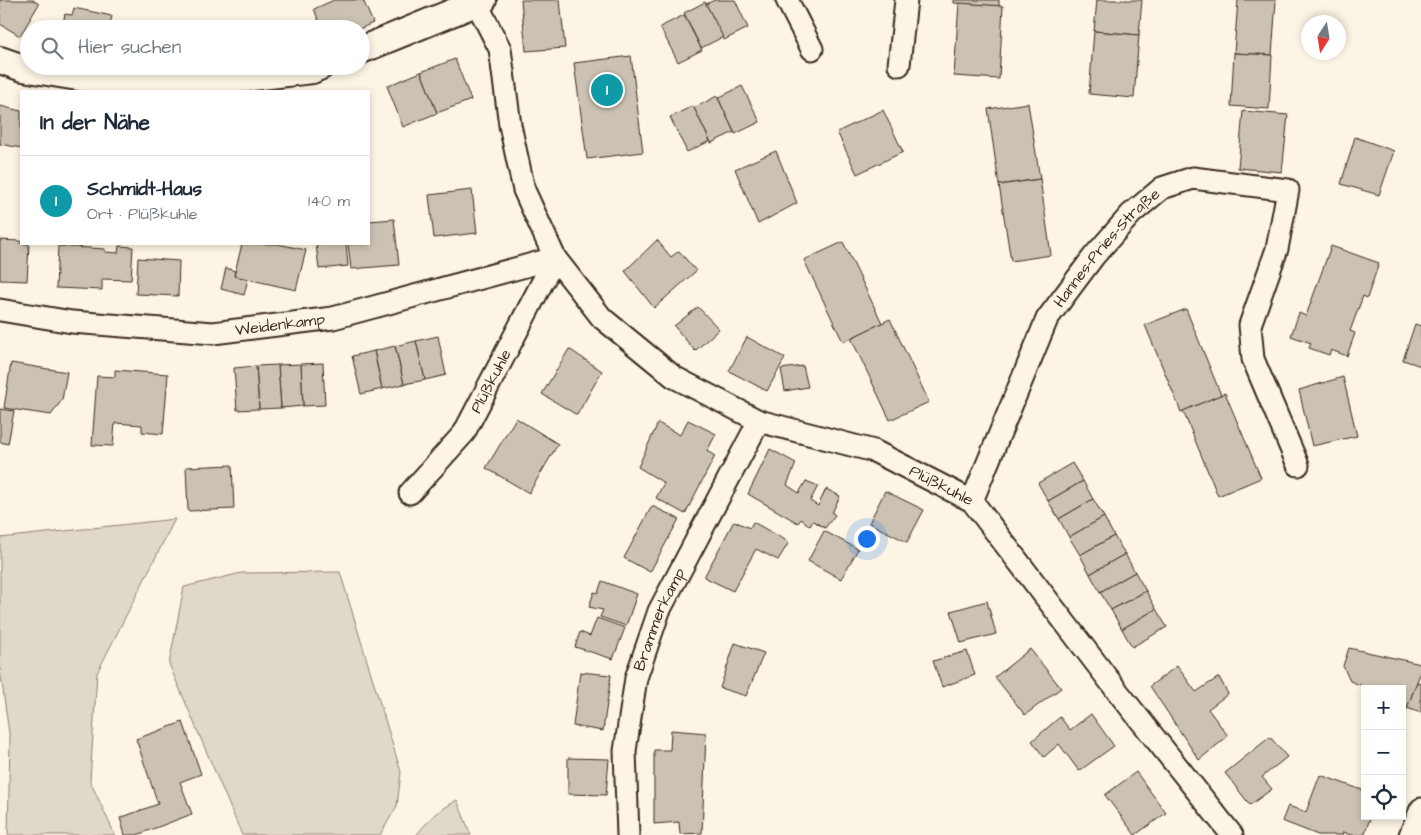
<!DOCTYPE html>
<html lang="de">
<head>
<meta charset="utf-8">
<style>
  body { margin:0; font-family:"Architects Daughter",sans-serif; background:#f6f6f7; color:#1f2937 }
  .controls { position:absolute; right:15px; bottom:15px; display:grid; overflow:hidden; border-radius:0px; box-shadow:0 2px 8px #0003 }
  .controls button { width:45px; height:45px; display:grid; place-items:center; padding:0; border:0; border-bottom:1px solid #e0e1e3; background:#fff; color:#1f2937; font:25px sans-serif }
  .compass { position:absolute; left:1301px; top:15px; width:45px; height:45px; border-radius:50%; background:#fff; box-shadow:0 2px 8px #0003; rotate:192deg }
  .you { position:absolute; left:866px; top:538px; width:18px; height:18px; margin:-12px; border:4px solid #fff; border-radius:50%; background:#1a73e8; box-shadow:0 0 0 8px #1a73e833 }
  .badge { display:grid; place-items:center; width:32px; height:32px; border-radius:50%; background:#0f766e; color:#fff; font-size:16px; font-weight:700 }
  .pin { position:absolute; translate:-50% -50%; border:2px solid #fff; box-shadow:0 1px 5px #0006 }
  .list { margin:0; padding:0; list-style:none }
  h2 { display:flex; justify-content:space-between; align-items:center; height:65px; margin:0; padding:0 20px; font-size:21px }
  h2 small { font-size:16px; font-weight:400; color:#747a83 }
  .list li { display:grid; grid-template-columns:32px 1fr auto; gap:15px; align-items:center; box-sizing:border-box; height:90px; padding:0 20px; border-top:1px solid #e0e1e3 }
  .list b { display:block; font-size:19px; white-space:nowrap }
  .list p { margin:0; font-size:16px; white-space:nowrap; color:#747a83 }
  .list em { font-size:16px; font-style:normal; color:#747a83 }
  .icon { flex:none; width:28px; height:28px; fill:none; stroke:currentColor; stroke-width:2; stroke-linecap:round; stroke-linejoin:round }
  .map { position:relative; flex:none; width:1421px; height:835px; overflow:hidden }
  .search { position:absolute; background:#fff; box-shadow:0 2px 8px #0003; left:20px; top:20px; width:350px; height:55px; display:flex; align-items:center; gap:12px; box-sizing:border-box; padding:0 18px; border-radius:28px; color:#747a83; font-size:19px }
  .panel { position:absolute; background:#fff; box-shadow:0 2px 8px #0003; left:20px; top:90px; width:350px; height:155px; border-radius:0px }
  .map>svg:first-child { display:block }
</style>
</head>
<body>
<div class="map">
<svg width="1421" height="835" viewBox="0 0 1421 835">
  <rect width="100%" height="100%" fill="#fcf5e5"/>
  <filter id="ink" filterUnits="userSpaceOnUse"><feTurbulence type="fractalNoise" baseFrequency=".02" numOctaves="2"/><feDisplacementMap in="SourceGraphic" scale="10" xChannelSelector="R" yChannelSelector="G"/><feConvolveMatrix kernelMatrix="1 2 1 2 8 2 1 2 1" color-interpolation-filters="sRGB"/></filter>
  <g filter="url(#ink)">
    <!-- green -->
    <g fill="#e0d8c8" stroke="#8e8173">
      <polygon points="175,519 97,673 90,781 115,835 8,835 10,741 0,668 0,538"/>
      <polygon points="340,572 401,772 397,806 380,835 242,835 169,664 184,587 241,573"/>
      <polygon points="457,800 471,835 416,835 435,814"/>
    </g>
    <!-- building -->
    <g fill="#ccc2b3" stroke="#3b2a1e">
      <polygon points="0,0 33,0 39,4 20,36 0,24"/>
      <polygon points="334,0 363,0 373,23 359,29 322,29 314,9"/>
      <polygon points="521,0 560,0 565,48 526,51"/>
      <polygon points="715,0 735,0 748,28 724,40 706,4"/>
      <polygon points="954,0 999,0 999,6 954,3"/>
      <polygon points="1097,0 1142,0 1139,35 1094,31"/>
      <polygon points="1238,0 1276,0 1272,55 1234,53"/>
      <polygon points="705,2 723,37 701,48 684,13"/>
      <polygon points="959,3 1003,6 999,79 954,76"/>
      <polygon points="74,8 112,16 109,29 62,29 65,14 72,15"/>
      <polygon points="684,15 702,50 678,62 660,27"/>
      <polygon points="1094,31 1139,35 1134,98 1089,94"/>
      <polygon points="1234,53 1272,55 1269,109 1231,106"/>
      <polygon points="631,56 643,152 587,159 574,63"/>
      <polygon points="455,59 471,100 437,113 421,72"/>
      <polygon points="421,72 437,113 403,127 387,86"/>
      <polygon points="742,86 760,122 735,134 718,98"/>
      <polygon points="717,96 734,132 711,143 694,108"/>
      <polygon points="1028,103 1040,179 999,185 988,109"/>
      <polygon points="0,106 21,111 21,148 0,144"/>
      <polygon points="693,106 710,141 687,152 670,117"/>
      <polygon points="883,110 903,152 857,174 837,132"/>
      <polygon points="1243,111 1288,115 1282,172 1238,168"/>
      <polygon points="1355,137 1394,151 1379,195 1341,184"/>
      <polygon points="776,151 797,203 758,224 735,169"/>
      <polygon points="1040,179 1051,255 1011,261 999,185"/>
      <polygon points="472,190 477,233 434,238 429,195"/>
      <polygon points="394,219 399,265 351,269 348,244 369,244 369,221"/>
      <polygon points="0,240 21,241 21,244 29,244 27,281 0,280"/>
      <polygon points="657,240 671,257 679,251 696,271 654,308 625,271"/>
      <polygon points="843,242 882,323 843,342 804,260"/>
      <polygon points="242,244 278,244 306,250 296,290 234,276"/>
      <polygon points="316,244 346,244 348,266 319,269"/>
      <polygon points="58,246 105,249 105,252 118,253 119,246 133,247 131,280 102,279 102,290 56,288"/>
      <polygon points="1331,246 1379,263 1367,298 1363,296 1350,331 1355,333 1347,356 1331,350 1329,355 1309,348 1311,343 1291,336 1299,313 1306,316"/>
      <polygon points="138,258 179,261 178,296 136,294"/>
      <polygon points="226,268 235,271 234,276 248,279 244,295 221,289"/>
      <polygon points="698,307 719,329 695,351 674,326"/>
      <polygon points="1186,309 1221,395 1181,412 1145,325"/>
      <polygon points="890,319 929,402 890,420 851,338"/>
      <polygon points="1415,324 1421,326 1421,366 1403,360"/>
      <polygon points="438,336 446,375 425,380 416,341"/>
      <polygon points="747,337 785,358 767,391 729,371"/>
      <polygon points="416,341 425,380 404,384 395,346"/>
      <polygon points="395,346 404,384 382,389 374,351"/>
      <polygon points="569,349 602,371 577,415 542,394"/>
      <polygon points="374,351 382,389 361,394 352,356"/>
      <polygon points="11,363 67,372 62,400 51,415 4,408"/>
      <polygon points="323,363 325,405 303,406 301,364"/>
      <polygon points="301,364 303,406 281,408 278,365"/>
      <polygon points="278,365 281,408 259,409 256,366"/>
      <polygon points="256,366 259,409 237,410 234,368"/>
      <polygon points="803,366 808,387 785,391 781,369"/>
      <polygon points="115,370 168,374 163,434 142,432 142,425 115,423 113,446 92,445 97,376 115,377"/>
      <polygon points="1343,377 1357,436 1312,446 1299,390"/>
      <polygon points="1225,393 1261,478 1218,496 1183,411"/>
      <polygon points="0,409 14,411 8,444 0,442"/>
      <polygon points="516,418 558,444 529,493 486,468"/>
      <polygon points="688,420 716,434 707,451 715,456 685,514 656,498 664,483 638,467 658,423 680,435"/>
      <polygon points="770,449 796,463 787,485 799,493 806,481 818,486 810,501 818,506 826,489 840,496 832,513 835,515 825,528 813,521 810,526 801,519 798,523 748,494"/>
      <polygon points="1072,463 1083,481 1048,501 1038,483"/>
      <polygon points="232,465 234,509 188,511 186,467"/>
      <polygon points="1083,481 1093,499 1059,519 1048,501"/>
      <polygon points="885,491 924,510 907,542 869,523"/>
      <polygon points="1093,499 1104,517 1069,537 1059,519"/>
      <polygon points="652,506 679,519 650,572 624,558"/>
      <polygon points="1104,517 1114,536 1080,555 1069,537"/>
      <polygon points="734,521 750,528 753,522 789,542 778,560 756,549 733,591 704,577"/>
      <polygon points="824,531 858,549 841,579 808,561"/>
      <polygon points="1114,536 1125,554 1090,574 1080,555"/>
      <polygon points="1125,554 1135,572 1100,592 1090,574"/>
      <polygon points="1135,572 1146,591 1111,610 1100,592"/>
      <polygon points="602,581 637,594 626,626 600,617 603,610 589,607 594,592 598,593"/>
      <polygon points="1146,591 1156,609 1122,629 1111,610"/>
      <polygon points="987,601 996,634 961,643 951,611"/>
      <polygon points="1156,609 1167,627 1132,647 1122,629"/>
      <polygon points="597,618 625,628 613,659 575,647 580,632 590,636"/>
      <polygon points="735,643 764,653 746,696 720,688"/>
      <polygon points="1349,648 1421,664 1421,671 1402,722 1402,689 1370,689 1350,681 1343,666"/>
      <polygon points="1030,649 1061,688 1025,715 995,677"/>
      <polygon points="967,651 975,675 942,687 933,661"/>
      <polygon points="1177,666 1196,692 1219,677 1228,694 1208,709 1228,736 1199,760 1150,686"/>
      <polygon points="580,672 611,675 603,731 573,726"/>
      <polygon points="1417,682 1421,683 1421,713 1407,708"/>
      <polygon points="1091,714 1114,746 1079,771 1059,744 1044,757 1032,741 1060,717 1070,730"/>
      <polygon points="183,722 201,774 180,782 192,814 137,835 125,835 120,818 158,804 136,739"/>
      <polygon points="671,730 706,733 702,833 680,834 679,822 654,824 654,750 670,750"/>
      <polygon points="1270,737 1287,757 1262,777 1272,789 1250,805 1225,773"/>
      <polygon points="568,758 609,759 606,795 568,794"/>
      <polygon points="1136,772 1166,813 1135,835 1105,795"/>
      <polygon points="1320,775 1365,791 1365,816 1371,816 1364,835 1351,835 1343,832 1342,835 1318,835 1282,821 1288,806 1306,812"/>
    </g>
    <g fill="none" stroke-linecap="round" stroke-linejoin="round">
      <defs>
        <g id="minor">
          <polyline points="787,0 812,49"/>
          <path id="s1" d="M477,4L500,49L510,125L524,190L555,258L602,318L674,377L759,421L874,451L972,501L1118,692L1232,835"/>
          <polyline points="899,65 906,0"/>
          <path id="s2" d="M0,310L72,322L213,333L333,318L555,258"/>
          <path id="s3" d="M410,493L464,433L555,258"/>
          <path id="s4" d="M972,501L1047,319L1094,256L1131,214L1162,188L1193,178L1288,190L1277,249L1250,325L1253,359L1298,465"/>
          <path id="s5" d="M628,835L625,751L636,678L659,611L759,421"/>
          <polyline points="1410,835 1421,809"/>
        </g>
        <g id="tertiary">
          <polyline points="361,50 483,0"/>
          <polyline points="0,60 23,68 114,83 213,82 312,70 321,66"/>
        </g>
      </defs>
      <!-- minor casing -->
      <use href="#minor" stroke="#3b2a1e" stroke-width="25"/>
      <!-- tertiary casing -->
      <use href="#tertiary" stroke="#3b2a1e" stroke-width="30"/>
      <!-- minor -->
      <use href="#minor" stroke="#fcf5e5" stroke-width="21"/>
      <!-- tertiary -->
      <use href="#tertiary" stroke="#fcf5e5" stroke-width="26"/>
    </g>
  </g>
  <g text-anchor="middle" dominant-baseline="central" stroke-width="4" stroke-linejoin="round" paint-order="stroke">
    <!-- street labels -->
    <g font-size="16" fill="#3b2a1e" stroke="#fcf5e5">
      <text stroke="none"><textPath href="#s4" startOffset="290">Hannes-Pries-Straße</textPath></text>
      <text stroke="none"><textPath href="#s2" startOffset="282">Weidenkamp</textPath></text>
      <text stroke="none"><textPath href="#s3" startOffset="139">Plüßkuhle</textPath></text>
      <text stroke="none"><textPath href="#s1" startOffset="728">Plüßkuhle</textPath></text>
      <text stroke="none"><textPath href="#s5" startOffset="221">Brammerkamp</textPath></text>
    </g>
  </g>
</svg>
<div class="controls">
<button>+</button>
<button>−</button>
<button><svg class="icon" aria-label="locate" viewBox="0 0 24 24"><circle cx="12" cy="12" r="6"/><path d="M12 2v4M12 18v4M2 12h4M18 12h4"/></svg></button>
</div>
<svg class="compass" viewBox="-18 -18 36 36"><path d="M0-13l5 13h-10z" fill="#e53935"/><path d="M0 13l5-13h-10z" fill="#747a83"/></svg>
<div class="you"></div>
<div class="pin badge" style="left:607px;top:90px;background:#0f9aa8">1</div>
<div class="search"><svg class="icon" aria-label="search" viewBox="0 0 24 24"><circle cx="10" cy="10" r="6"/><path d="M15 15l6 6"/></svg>Hier suchen</div>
<section class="panel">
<h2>In der Nähe<small></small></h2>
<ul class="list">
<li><span class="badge" style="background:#0f9aa8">1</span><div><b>Schmidt-Haus</b><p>Ort · Plüßkuhle</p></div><em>140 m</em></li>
</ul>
</section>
</div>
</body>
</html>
